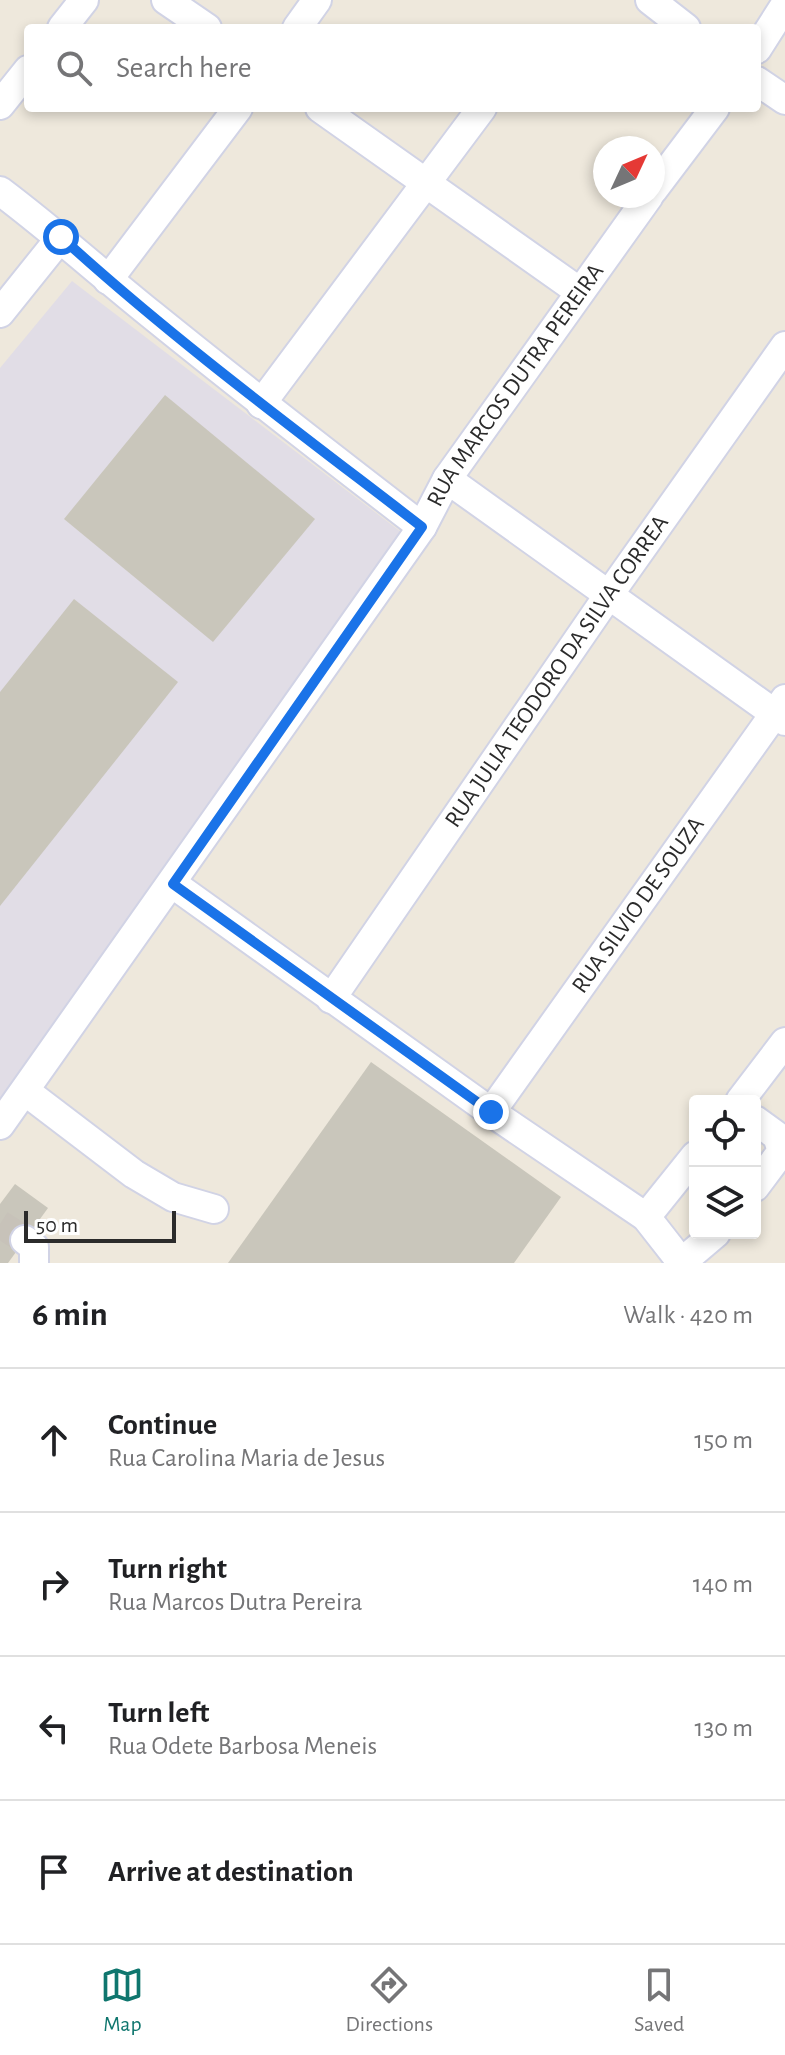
<!DOCTYPE html>
<html lang="en">
<head>
<meta charset="utf-8">
<style>
  body { margin:0; font-family:"Alegreya Sans",sans-serif; background:#f6f6f6; color:#202124 }
  .controls { position:absolute; right:24px; bottom:24px; display:grid; overflow:hidden; border-radius:8px; box-shadow:0 4px 12px #0003 }
  .controls button { width:72px; height:72px; display:grid; place-items:center; padding:0; border:0; border-bottom:2px solid #e0e0e0; background:#fff; color:#202124; font:40px sans-serif }
  .compass { position:absolute; left:593px; top:136px; width:72px; height:72px; border-radius:50%; background:#fff; box-shadow:0 4px 12px #0003; rotate:46deg }
  .scale { position:absolute; left:24px; bottom:20px; width:152px; box-sizing:border-box; padding-left:8px; border:4px solid #2b2b2b; border-top:0; font-size:22px; line-height:28px; white-space:nowrap; color:#2b2b2b; -webkit-text-stroke:6px #fff; paint-order:stroke }
  .stop { position:absolute; width:24px; height:24px; margin:-18px; border:6px solid #1a73e8; border-radius:50%; background:#fff }
  .stop.end { background:#1a73e8; border-color:#fff; box-shadow:0 2px 8px #0008 }
  .list { margin:0; padding:0; list-style:none }
  h2 { display:flex; justify-content:space-between; align-items:center; height:104px; margin:0; padding:0 32px; font-size:34px }
  h2 small { font-size:26px; font-weight:400; color:#757577 }
  .list li { display:grid; grid-template-columns:52px 1fr auto; gap:24px; align-items:center; box-sizing:border-box; height:144px; padding:0 32px; border-top:2px solid #e0e0e0 }
  .list b { display:block; font-size:30px; white-space:nowrap }
  .list p { margin:0; font-size:26px; white-space:nowrap; color:#757577 }
  .list em { font-size:26px; font-style:normal; color:#757577 }
  .icon { flex:none; width:44px; height:44px; fill:none; stroke:currentColor; stroke-width:2; stroke-linecap:round; stroke-linejoin:round }
  .map { position:relative; flex:none; width:785px; height:1263px; overflow:hidden }
  .search { position:absolute; background:#fff; box-shadow:0 4px 12px #0003; left:24px; right:24px; top:24px; height:88px; display:flex; align-items:center; gap:20px; box-sizing:border-box; padding:0 28px; border-radius:8px; color:#757577; font-size:30px }
  .sheet { height:680px; background:#fff }
  nav { display:flex; justify-content:space-around; align-items:center; box-sizing:border-box; height:112px; border-top:2px solid #e0e0e0; background:#fff; font-size:22px; color:#757577 }
  nav a { display:grid; justify-items:center; gap:4px }
  nav .on { color:#0f766e }
  .map>svg:first-child { display:block }
</style>
</head>
<body>
<div class="map">
<svg width="785" height="1263" viewBox="0 0 785 1263">
  <rect width="100%" height="100%" fill="#eee8dc"/>
  <!-- industrial -->
  <polygon fill="#e1dde6" points="72,281 405,535 0,1102 0,368"/>
  <!-- building -->
  <g fill="#c9c6bb">
    <polygon points="165,395 315,519 213,642 64,519"/>
    <polygon points="74,599 178,682 0,906 0,692"/>
    <polygon points="371,1062 561,1197 514,1263 228,1263"/>
    <polygon points="15,1184 48,1208 8,1263 0,1263 0,1204"/>
  </g>
  <g fill="none" stroke-linecap="round" stroke-linejoin="round">
    <!-- minor-tunnel -->
    <polyline stroke="#c7c2b9" stroke-width="28" stroke-dasharray="28 14" stroke-linecap="butt" points="0,1224 25,1240"/>
    <defs>
      <g id="minor">
        <polyline points="166,0 207,28"/>
        <polyline points="650,0 686,28"/>
        <polyline points="62,28 84,0"/>
        <polyline points="297,28 317,0"/>
        <polyline points="757,49 785,5"/>
        <polyline points="757,81 785,100"/>
        <polyline points="0,105 28,70"/>
        <polyline points="320,108 580,292"/>
        <polyline points="653,190 715,108"/>
        <path d="M0,191C52,230 101,274 152,315C241,387 331,457 422,527"/>
        <polyline points="108,280 238,108"/>
        <polyline points="0,313 61,237"/>
        <polyline points="261,404 482,108"/>
        <polyline points="447,479 785,721"/>
        <polyline points="173,884 491,1112 646,1217 682,1263"/>
        <path id="s1" d="M331,999L608,596L785,346"/>
        <polyline points="25,1091 134,1174 173,1197 214,1209"/>
        <polyline points="740,1101 785,1042"/>
        <path id="s2" d="M491,1112L785,699"/>
        <polyline points="755,1120 777,1136 782,1151 755,1187"/>
        <path id="s3" d="M0,1125L422,527L447,479L649,196"/>
        <polyline points="646,1217 695,1156"/>
        <polyline points="25,1240 34,1247 34,1263"/>
        <polyline points="682,1262 716,1233"/>
      </g>
    </defs>
    <!-- minor casing -->
    <use href="#minor" stroke="#d1d3e5" stroke-width="32"/>
    <!-- minor -->
    <use href="#minor" stroke="#fff" stroke-width="28"/>
  </g>
  <g fill="none" stroke-linecap="round" stroke-linejoin="round">
    <!-- route -->
    <path stroke="#1a73e8" stroke-width="10" d="M61,237C175,341 300,433 422,527L173,884L491,1112"/>
  </g>
  <g text-anchor="middle" dominant-baseline="central" stroke-width="6" stroke-linejoin="round" paint-order="stroke">
    <!-- street labels -->
    <g font-size="24" fill="#2b2b2b" stroke="#fff">
      <text stroke="none"><textPath href="#s3" startOffset="902">RUA MARCOS DUTRA PEREIRA</textPath></text>
      <text stroke="none"><textPath href="#s1" startOffset="398">RUA JULIA TEODORO DA SILVA CORREA</textPath></text>
      <text stroke="none"><textPath href="#s2" startOffset="254">RUA SILVIO DE SOUZA</textPath></text>
    </g>
  </g>
</svg>
<div class="controls">
<button><svg class="icon" aria-label="locate" viewBox="0 0 24 24"><circle cx="12" cy="12" r="6"/><path d="M12 2v4M12 18v4M2 12h4M18 12h4"/></svg></button>
<button><svg class="icon" aria-label="layers" viewBox="0 0 24 24"><path d="M12 4l9 5-9 5-9-5zM3 14l9 5 9-5"/></svg></button>
</div>
<svg class="compass" viewBox="-18 -18 36 36"><path d="M0-13l5 13h-10z" fill="#e53935"/><path d="M0 13l5-13h-10z" fill="#757577"/></svg>
<div class="scale">50 m</div>
<div class="stop" style="left:61px;top:237px"></div>
<div class="stop end" style="left:491px;top:1112px"></div>
<div class="search"><svg class="icon" aria-label="search" viewBox="0 0 24 24"><circle cx="10" cy="10" r="6"/><path d="M15 15l6 6"/></svg>Search here</div>
</div>
<section class="sheet">
<h2>6 min<small>Walk · 420 m</small></h2>
<ul class="list">
<li><svg class="icon" aria-label="ahead" viewBox="0 0 24 24"><path d="M12 20V5M6 11l6-6 6 6"/></svg><div><b>Continue</b><p>Rua Carolina Maria de Jesus</p></div><em>150 m</em></li>
<li><svg class="icon" aria-label="right" viewBox="0 0 24 24"><path d="M7 20v-9h11M14 6l5 5-5 5"/></svg><div><b>Turn right</b><p>Rua Marcos Dutra Pereira</p></div><em>140 m</em></li>
<li><svg class="icon" aria-label="left" viewBox="0 0 24 24"><path d="M17 20v-9H6M10 6l-5 5 5 5"/></svg><div><b>Turn left</b><p>Rua Odete Barbosa Meneis</p></div><em>130 m</em></li>
<li><svg class="icon" aria-label="arrive" viewBox="0 0 24 24"><path d="M6 21V4h12l-3 4 3 4H6"/></svg><div><b>Arrive at destination</b></div></li>
</ul>
</section>
<nav>
<a class="on"><svg class="icon" aria-label="map" viewBox="0 0 24 24"><path d="M3 6l6-2 6 2 6-2v14l-6 2-6-2-6 2zM9 4v14M15 6v14"/></svg>Map</a>
<a><svg class="icon" aria-label="directions" viewBox="0 0 24 24"><path d="M12 3l9 9-9 9-9-9zM9 14v-3h6M13 9l2 2-2 2"/></svg>Directions</a>
<a><svg class="icon" aria-label="saved" viewBox="0 0 24 24"><path d="M7 4h10v16l-5-4-5 4z"/></svg>Saved</a>
</nav>
</body>
</html>
